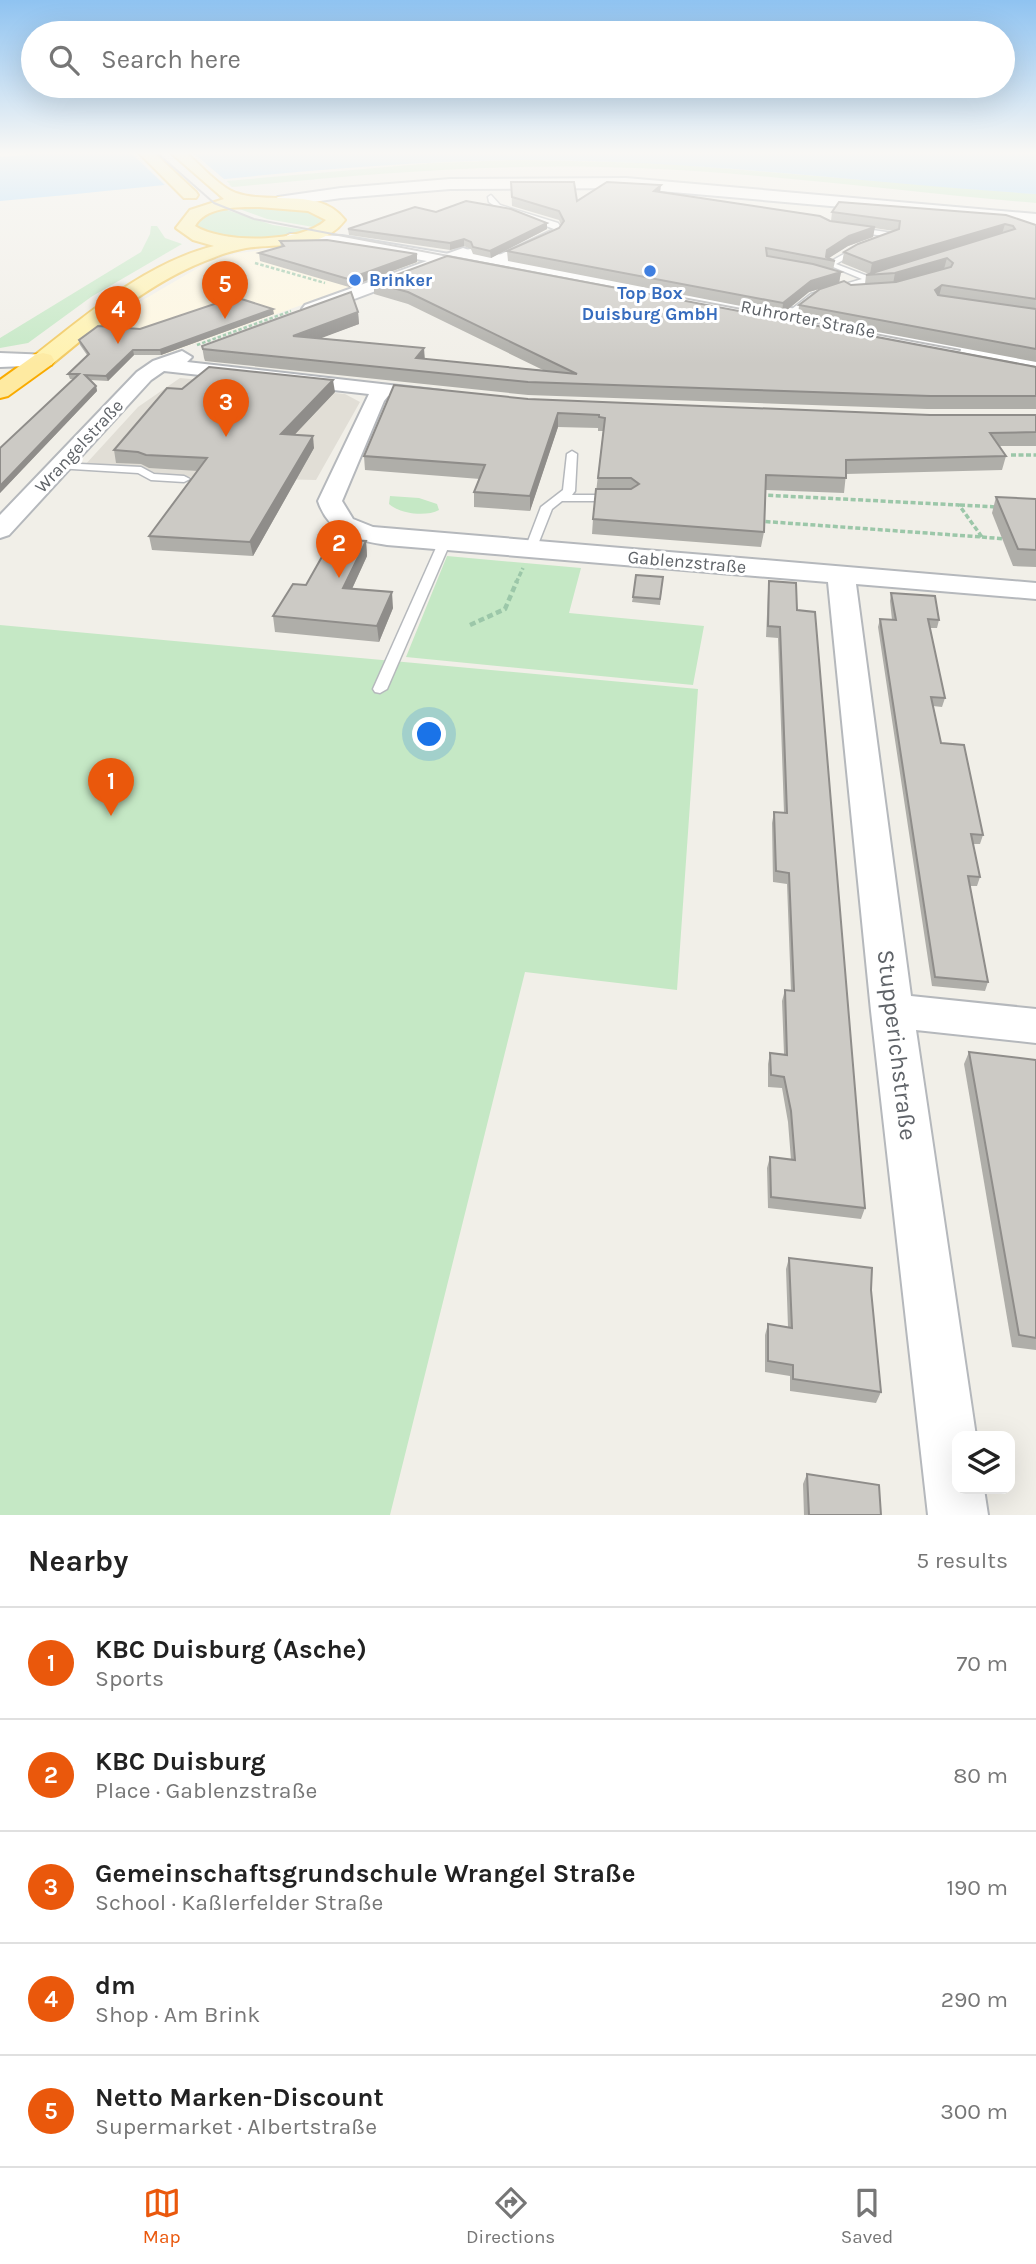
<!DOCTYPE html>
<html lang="en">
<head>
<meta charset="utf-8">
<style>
  body { margin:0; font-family:Karla,sans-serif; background:#f6f6f6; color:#222 }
  .controls { position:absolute; right:21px; bottom:21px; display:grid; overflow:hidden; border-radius:14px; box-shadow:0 7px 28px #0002 }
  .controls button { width:63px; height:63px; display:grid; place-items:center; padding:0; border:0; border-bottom:2px solid #e0e0e0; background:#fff; color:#222; font:35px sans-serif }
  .you { position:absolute; left:430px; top:735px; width:24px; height:24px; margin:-18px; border:5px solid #fff; border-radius:50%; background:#1a73e8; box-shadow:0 0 0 10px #1a73e833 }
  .badge { display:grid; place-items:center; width:46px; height:46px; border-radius:50%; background:#ea580c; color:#fff; font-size:23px; font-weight:700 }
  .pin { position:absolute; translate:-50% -58px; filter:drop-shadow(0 2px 4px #0008) }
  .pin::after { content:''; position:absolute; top:37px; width:24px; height:21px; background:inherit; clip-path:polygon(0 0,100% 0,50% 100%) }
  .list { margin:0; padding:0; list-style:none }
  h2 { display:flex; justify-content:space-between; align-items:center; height:91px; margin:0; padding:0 28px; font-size:30px }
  h2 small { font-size:23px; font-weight:400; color:#767676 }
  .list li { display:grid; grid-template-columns:46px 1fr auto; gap:21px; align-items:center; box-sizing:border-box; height:112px; padding:0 28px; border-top:2px solid #e0e0e0 }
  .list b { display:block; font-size:26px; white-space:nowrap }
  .list p { margin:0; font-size:23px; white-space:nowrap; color:#767676 }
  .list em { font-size:23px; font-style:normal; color:#767676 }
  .icon { flex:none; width:38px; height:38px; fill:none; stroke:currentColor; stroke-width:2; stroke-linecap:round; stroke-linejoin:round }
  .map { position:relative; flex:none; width:1036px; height:1515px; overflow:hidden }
  .search { position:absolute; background:#fff; box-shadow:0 7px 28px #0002; left:21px; right:21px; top:21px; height:77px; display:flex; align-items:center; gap:18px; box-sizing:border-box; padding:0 24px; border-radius:38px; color:#767676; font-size:26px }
  .sheet { height:651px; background:#fff }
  nav { display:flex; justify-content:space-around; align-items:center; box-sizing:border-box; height:98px; border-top:2px solid #e0e0e0; background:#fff; font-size:19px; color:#767676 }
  nav a { display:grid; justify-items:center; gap:4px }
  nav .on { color:#ea580c }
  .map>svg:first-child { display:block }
</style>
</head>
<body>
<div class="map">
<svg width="1036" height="1515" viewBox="0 0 1036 1515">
  <rect width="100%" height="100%" fill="#f1efe8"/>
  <!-- commercial -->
  <polygon fill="#fef7e0" points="303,246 425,261 162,355 100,354 84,343 131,307 208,262 238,253"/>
  <!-- education -->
  <polygon fill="#e1ded6" points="180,378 345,394 360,402 316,480 153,476 141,469 84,466 138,407"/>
  <!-- green -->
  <g fill="#c5e8c5">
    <path d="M518,160L657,163L1036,194V203C892,191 747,170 603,167C478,164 356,175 232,187L226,181L433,163Z"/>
    <polygon points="231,206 299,207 329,219 319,228 267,219"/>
    <path d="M221,208L273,225L312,231C273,241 232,244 194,228L195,219Z"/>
    <polygon points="151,226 157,226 165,238 182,244 91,297 28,343 0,348 0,338 141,252 150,234"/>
    <path d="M390,496L419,498L437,504L439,510C426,517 400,514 389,504Z"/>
    <polygon points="447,556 581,568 569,613 704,626 693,685 406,657"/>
    <polygon points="0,625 698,689 677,990 525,972 390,1515 0,1515"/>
  </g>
  <!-- water -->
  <path fill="#aadaff" d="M62,152H1036V194C863,183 691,159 518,160C347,162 171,186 0,201V157Z"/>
  <!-- pier -->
  <polygon fill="#f1efe8" points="130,152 192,152 230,184 169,189"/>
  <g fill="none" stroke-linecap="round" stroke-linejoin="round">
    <defs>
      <g id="service">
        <polygon points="491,195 500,205 558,223 562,229 558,235 499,262 493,262 493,258 554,229 496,207 489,202 488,197"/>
        <polygon points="852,227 893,233 897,235 881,242 877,240 884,236 849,231"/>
        <polygon points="860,245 863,249 836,264 870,277 886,273 889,277 817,298 784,324 778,324 778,320 811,294 862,279 826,264"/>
        <polygon points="572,451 577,454 575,491 572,495 616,495 622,498 616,501 562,501 552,509 535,552 527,552 525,549 541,507 563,490 567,454"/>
        <polygon points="60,463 141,467 154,474 184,476 190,479 184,482 151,480 138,473 56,468 56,464"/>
        <polygon points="445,537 451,541 387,689 380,693 375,692 373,689 439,541"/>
      </g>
      <g id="minor">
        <polygon points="463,248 469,250 471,253 469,256 317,313 311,314 302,309 305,305"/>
        <path d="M182,351L192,357L187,362L443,391L446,395L443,399L436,401L388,396L384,401L342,501L353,519L373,527L1036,583V599L856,584L911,996L1036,1009V1043L916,1030L976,1436H957V1489H984L988,1515H928L871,1011L828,582L387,545C355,540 329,534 318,501L369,394L164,371L151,380L9,535L0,538V515L137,372L153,361Z"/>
      </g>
      <polygon id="tertiary" points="0,353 51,355 54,360 51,365 0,367"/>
      <g id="secondary">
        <polygon points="626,178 1036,214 1036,224 626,188 450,189 341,198 278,207 270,202 278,197 341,188 450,179"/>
        <polygon points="290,234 342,236 461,256 463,251 470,249 1036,353 1036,367 504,267 495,273 342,246 284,243 281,239"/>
      </g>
      <g id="primary">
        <polygon points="138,152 153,152 196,192 198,195 196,198 184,198"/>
        <path d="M170,152H185C200,164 218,186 236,193C270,205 320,187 345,220C322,251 279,243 246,248C236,250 224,253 215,257C153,279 102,323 51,365H35L32,360L35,355C89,313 146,263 214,246L193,240L176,228L190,210L224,199ZM259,207L308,211L326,220C302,243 223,244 195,226C206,206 238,207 259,207Z"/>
      </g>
      <polygon id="trunk" points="43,353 51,355 54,360 51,365 8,396 0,398 0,380 35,355"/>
    </defs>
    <!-- service casing -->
    <use href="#service" stroke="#b5b8bc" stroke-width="3"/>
    <!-- minor casing -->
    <use href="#minor" stroke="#b5b8bc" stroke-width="4"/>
    <!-- tertiary casing -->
    <use href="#tertiary" stroke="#b5b8bc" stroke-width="4"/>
    <!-- secondary casing -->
    <use href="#secondary" stroke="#b6babf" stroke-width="4"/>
    <!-- primary casing -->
    <use href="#primary" stroke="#f2c960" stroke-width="4"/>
    <!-- trunk casing -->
    <use href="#trunk" stroke="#f9ab00" stroke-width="4"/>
    <!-- path-far2 -->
    <g stroke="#9cc7a9" stroke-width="2.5" stroke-dasharray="3.5 2" stroke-linecap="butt">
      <polyline points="255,263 325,283"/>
      <polyline points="197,345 291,311"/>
    </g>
    <!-- path-far1 -->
    <g stroke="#9cc7a9" stroke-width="3.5" stroke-dasharray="5 2.5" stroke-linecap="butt">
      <polyline points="1011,455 1036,455"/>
      <polyline points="960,505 997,507"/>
      <polyline points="758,521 982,537 959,505 763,495"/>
      <polyline points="982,537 1005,539"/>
      <polyline points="516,583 523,568"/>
    </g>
    <!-- path -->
    <polyline stroke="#9cc7a9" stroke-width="4.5" stroke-dasharray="6 3.5" stroke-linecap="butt" points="470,625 505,609 517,581"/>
    <!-- service -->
    <use href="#service" fill="#fff" fill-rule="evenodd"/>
    <!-- minor -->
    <use href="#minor" fill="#fff" fill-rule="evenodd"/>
    <!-- tertiary -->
    <use href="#tertiary" fill="#fff" fill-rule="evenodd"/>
    <!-- secondary -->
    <use href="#secondary" fill="#fff" fill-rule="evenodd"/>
    <!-- primary -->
    <use href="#primary" fill="#fff2af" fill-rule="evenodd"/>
    <!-- trunk -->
    <use href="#trunk" fill="#feeaa1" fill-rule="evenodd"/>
    <!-- tram -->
    <g stroke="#b6b7b8" stroke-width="2">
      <polyline points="156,152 214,203 254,219 685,301"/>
      <polyline points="678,297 960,350"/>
      <polyline points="950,351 1036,367"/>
    </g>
  </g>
  <!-- wall -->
  <g fill="#afaea9">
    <polygon points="511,182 577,201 660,192 831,221 832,212 1036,225 1036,362 798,317 799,305 851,285 865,284 866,275 869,274 842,263 844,252 894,231 874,228 873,237 848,246 828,258 835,261 833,270 841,272 839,283 809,292 782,314 508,261 507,251 559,228 561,225 559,220 512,206"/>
    <polygon points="436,212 547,223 547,229 491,258 473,254 471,249 464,246 450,250 349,235 348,229"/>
    <polygon points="280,241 417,254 417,262 349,287 260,261 259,253 281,247"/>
    <polygon points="374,283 1036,367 1036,409 927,409 528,395 205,361 204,358 202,346 358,312 359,324 320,338 424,348 424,359 543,370 408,304 374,294"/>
    <polygon points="274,314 161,355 134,355 108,381 90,380 96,386 97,391 0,493 0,448 73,379 70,379 68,374 87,355 80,345 79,340 140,329"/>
    <polygon points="335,392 294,435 314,448 253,556 152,550 149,536 198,471 149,468 141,464 116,463 114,450"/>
    <polygon points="528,399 930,415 1036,415 1036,446 1000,446 1006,456 1002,470 846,474 844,493 766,490 764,532 761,547 592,534 593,519 603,431 598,431 598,428 558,427 530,511 474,507 474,492 480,479 365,470 364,456"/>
    <polygon points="996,497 1036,499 1036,567 1013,566 992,513"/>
    <polygon points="366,541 367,556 352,589 393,608 379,642 275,632 273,616 306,585"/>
    <polygon points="663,577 660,605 632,602 633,597"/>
    <polygon points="769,581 797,610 865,1208 861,1219 768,1208 767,1168 770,1157 791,1160 788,1122 782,1088 768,1087 768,1064 770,1053 784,1054 782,1001 785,990 791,991 787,884 773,882 772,823 774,812 784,813 778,638 766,637 768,591"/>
    <polygon points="891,593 939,620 937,628 930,628 945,698 942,707 933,706 941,743 983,835 980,844 973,844 980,877 977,886 970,886 988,982 985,991 932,986 878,627 880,619 892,620 890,601"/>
    <polygon points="969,1052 1036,1060 1036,1350 1012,1347 964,1064"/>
    <polygon points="789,1258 871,1290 881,1392 876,1403 790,1391 790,1376 765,1372 765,1335 768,1324 788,1327 786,1269"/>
    <polygon points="807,1474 881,1515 804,1515 803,1484"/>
  </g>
  <!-- shaded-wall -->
  <g fill="#8f8d8a">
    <polygon points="661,185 660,194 654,191"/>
    <polygon points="547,223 547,229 491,258 490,251"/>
    <polygon points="1005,224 1002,234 870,274 872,263"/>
    <polygon points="875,227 873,237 848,246 826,260 827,250 849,236"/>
    <polygon points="464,239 464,246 450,250 450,243"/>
    <polygon points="417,254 417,262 349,287 348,279"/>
    <polygon points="947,258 944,269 893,284 895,273"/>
    <polygon points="841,272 839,283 809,292 782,314 783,303 811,281"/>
    <polygon points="942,285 939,296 935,290"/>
    <polygon points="273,309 274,314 161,355 160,350"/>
    <polygon points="358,312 359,324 295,348 293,336"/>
    <polygon points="424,348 425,361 416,358"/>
    <polygon points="133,350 134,355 108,381 106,376"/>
    <polygon points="333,380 335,392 283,447 281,434"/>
    <polygon points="96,386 97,391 0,493 0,486"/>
    <polygon points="558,413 558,427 530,511 530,496"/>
    <polygon points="313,436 314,448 253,556 250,542"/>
    <polygon points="366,541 367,556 345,604 343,588"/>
    <polygon points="392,592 393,608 379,642 377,626"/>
  </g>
  <!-- building -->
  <g fill="#cccac5" stroke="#8f8d8a" stroke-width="2">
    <polygon points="511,182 574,182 577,201 607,182 661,185 654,191 820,216 830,221 875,227 849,236 827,250 826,257 835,261 766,248 767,256 813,264 841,272 811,281 783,303 507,251 559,228 564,221 559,211 512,197"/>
    <polygon points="466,201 511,209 547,223 490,251 473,247 471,242 464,239 450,243 348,229 415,207 436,212"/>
    <polygon points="839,202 1006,215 1036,225 1036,299 942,285 935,290 938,295 1036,309 1036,349 799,305 820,289 844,281 851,285 896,282 951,267 953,263 947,258 895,273 866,275 1015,229 1013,226 1005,224 872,263 844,252 858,244 899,229 900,221 832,212"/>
    <polygon points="327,240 417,254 348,279 259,253 284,246 280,241"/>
    <polygon points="447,256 1036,367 1036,396 930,396 528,382 203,349 202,346 351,292 358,312 293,336 424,348 416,358 577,374 408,292 374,283"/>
    <polygon points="235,297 273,309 160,350 133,350 106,376 85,375 96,386 0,486 0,448 79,374 68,374 89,354 79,340 98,326 140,329"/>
    <polygon points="209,367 333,380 281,434 313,436 250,542 149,536 207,458 146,455 138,452 114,450 167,388 182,389"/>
    <polygon points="394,385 528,399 930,415 1036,415 1036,432 990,433 1006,456 846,460 846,478 766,475 764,532 593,519 596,489 631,489 639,484 631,478 598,478 605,418 599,417 599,415 558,413 530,496 474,492 485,465 364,456"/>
    <polygon points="996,497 1036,499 1036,550 1018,549"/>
    <polygon points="332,539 366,541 343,588 392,592 377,626 273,616 293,584 306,585"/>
    <polygon points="636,575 663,577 660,599 633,597"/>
    <polygon points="769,581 796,583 797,610 815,612 865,1208 771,1197 770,1157 795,1160 791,1111 784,1077 771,1075 770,1053 787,1055 785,990 794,991 789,873 776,871 774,812 787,813 780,627 768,626"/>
    <polygon points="891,593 935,596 939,620 928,619 945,698 931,697 941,743 964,745 983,835 971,834 980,877 968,876 988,982 935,977 880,619 896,620"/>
    <polygon points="969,1052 1036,1060 1036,1338 1019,1335"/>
    <polygon points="789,1258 872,1268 871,1290 881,1392 793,1379 793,1365 768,1361 768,1324 792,1328"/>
    <polygon points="807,1474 879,1485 881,1515 809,1515"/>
  </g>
  <!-- sky -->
  <linearGradient id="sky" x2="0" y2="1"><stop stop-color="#8fc3f1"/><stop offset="0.42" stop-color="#f9f8f5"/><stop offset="1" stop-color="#f9f8f5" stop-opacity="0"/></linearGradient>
  <rect width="1036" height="364" fill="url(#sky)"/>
  <!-- markers -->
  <g fill="#3f7fe0" stroke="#fff" stroke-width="2.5">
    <circle cx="650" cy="271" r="7"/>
    <circle cx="355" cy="280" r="7"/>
  </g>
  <g text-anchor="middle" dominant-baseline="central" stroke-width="6" stroke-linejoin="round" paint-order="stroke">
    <!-- far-shop labels -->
    <g font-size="18" font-weight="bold" fill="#366cbe" stroke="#fff" text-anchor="start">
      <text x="369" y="280">Brinker</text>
      <text x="650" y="293" text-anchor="middle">Top Box<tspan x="650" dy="21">Duisburg GmbH</tspan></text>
    </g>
    <!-- far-street labels -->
    <g font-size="18" fill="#5f6368" stroke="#fff">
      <text transform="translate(808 319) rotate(11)">Ruhrorter Straße</text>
      <text transform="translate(79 446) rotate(-47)">Wrangelstraße</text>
      <text transform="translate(687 562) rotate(5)">Gablenzstraße</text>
    </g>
    <!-- near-street labels -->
    <g font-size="24" fill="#5f6368" stroke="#fff">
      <text transform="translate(897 1045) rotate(83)">Stupperichstraße</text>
    </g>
  </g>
</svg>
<div class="controls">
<button><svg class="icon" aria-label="layers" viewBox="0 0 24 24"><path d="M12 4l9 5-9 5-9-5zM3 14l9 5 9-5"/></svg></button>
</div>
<div class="you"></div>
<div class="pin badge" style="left:111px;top:816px">1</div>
<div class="pin badge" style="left:339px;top:578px">2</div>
<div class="pin badge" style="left:226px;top:437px">3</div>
<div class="pin badge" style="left:118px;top:344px">4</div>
<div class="pin badge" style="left:225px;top:319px">5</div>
<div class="search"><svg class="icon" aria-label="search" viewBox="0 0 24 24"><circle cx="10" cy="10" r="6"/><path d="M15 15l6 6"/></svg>Search here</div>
</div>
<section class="sheet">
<h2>Nearby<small>5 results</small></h2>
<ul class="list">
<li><span class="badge">1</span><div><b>KBC Duisburg (Asche)</b><p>Sports</p></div><em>70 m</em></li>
<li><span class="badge">2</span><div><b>KBC Duisburg</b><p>Place · Gablenzstraße</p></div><em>80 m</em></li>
<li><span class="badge">3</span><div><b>Gemeinschaftsgrundschule Wrangel Straße</b><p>School · Kaßlerfelder Straße</p></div><em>190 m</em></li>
<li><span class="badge">4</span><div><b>dm</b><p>Shop · Am Brink</p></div><em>290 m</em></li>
<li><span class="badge">5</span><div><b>Netto Marken-Discount</b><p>Supermarket · Albertstraße</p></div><em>300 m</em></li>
</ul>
</section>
<nav>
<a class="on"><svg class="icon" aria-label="map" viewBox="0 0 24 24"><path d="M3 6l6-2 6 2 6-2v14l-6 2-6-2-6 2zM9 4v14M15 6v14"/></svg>Map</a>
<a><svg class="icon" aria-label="directions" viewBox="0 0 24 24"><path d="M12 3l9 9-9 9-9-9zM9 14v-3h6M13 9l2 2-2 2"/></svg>Directions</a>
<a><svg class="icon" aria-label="saved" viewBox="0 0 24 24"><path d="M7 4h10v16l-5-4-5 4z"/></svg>Saved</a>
</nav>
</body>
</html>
